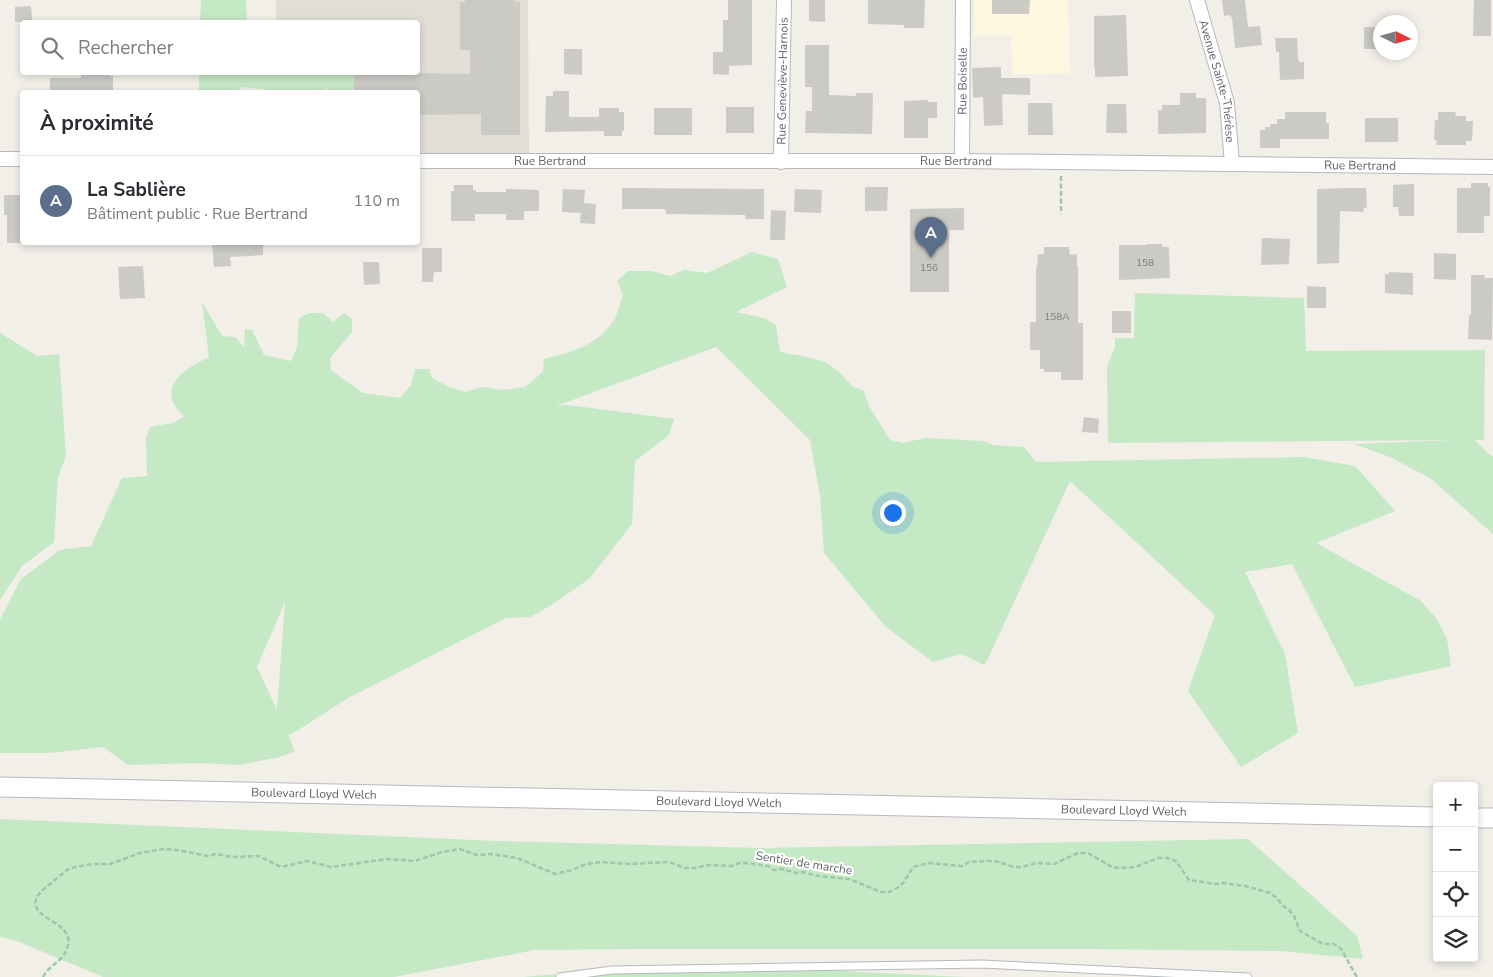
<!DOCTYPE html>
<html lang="fr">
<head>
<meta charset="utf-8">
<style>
  body { margin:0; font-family:"Nunito Sans",sans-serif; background:#f7f7f7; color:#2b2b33 }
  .controls { position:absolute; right:15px; bottom:15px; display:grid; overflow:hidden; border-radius:5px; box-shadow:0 2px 8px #0003 }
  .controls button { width:45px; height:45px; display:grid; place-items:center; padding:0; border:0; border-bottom:1px solid #e1e1e2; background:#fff; color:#2b2b33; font:25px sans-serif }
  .compass { position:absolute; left:1373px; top:15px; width:45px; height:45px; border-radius:50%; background:#fff; box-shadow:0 2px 8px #0003; rotate:95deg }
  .you { position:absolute; left:892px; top:512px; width:18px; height:18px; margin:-12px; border:4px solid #fff; border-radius:50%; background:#1a73e8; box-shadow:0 0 0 8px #1a73e833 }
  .badge { display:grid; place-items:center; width:32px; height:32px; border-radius:50%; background:#b45309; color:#fff; font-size:16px; font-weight:700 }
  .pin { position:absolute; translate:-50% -41px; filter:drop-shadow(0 1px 2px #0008) }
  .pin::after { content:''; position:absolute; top:26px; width:18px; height:15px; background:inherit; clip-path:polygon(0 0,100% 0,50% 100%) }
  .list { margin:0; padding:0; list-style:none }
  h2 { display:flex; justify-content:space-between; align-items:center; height:65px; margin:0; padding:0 20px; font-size:21px }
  h2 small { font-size:16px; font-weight:400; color:#7c7c81 }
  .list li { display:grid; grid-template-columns:32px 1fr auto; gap:15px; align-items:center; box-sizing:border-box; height:90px; padding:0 20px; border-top:1px solid #e1e1e2 }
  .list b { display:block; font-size:19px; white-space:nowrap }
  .list p { margin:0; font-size:16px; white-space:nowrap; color:#7c7c81 }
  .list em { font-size:16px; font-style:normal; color:#7c7c81 }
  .icon { flex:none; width:28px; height:28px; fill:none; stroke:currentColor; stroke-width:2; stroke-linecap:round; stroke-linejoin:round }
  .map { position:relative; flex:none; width:1493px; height:977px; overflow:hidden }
  .search { position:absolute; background:#fff; box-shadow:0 2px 8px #0003; left:20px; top:20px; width:400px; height:55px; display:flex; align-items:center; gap:12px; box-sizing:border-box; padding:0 18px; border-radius:5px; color:#7c7c81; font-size:19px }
  .panel { position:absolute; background:#fff; box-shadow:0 2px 8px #0003; left:20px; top:90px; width:400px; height:155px; border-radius:5px }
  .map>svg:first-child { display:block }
</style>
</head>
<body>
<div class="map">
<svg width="1493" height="977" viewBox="0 0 1493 977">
  <rect width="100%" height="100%" fill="#f1efe8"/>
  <!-- commercial -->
  <polygon fill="#fef7e0" points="974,0 1068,0 1070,73 1012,75 1011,35 974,36"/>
  <!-- education -->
  <polygon fill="#e1ded6" points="276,0 528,0 529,161 418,161 418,92 342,92 276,73 418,72 418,22 276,22"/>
  <!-- green -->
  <g fill="#c5e8c5" fill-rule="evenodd">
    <polygon points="201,0 246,0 247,22 200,22"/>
    <polygon points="199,73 354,73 354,92 327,92 327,88 318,92 267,92 265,89 240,87 239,92 199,92"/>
    <path d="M752,252L778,259L787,287L736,312L764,318L776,325L780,352L807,357L825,362L838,371L853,387L863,390L869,406L890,440L903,443L925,438L982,441L993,445L1024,447L1036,462L1304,457L1355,466L1395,511L1316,543L1421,601L1436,618L1447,639L1451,666L1355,687L1292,564L1245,572L1285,654L1298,733L1241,767L1188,691L1215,615L1070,481L985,665L961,654L933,662L886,627L824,553L820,496L810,440L716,347L556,406L568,405L674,419L669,435L635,461L632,524L589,579L550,606L530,617L506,618L348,698L292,734L288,735L295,751L280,757L239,765L200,763L128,765L103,747L49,753H0V620L21,579L60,550L91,546L122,478L147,476L146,439L150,427L173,423L184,417C181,413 176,409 174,404C162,380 193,365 209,357L202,302L222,336L235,337L244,347L245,329L252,330L264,355L291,361L297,347L299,318L309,313H323L333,322L344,313L352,319V332L330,358L331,370L363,393L400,398L411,385L415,369H429L432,378L449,387L465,392L483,387L502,390L525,387L543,372L544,359C571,352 599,345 614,320C618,313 620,303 623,294L617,281L628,271H652L670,276L684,270L707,273ZM285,602L277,710L257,667Z"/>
    <polygon points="1135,293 1304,298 1306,351 1485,350 1484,440 1475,440 1490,455 1493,456 1493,534 1430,478 1390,457 1354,444 1453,440 1108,443 1107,367 1115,347 1115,338 1134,338"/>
    <polygon points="0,333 37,356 59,354 66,456 58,477 54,542 22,566 0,600"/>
    <polygon points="0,819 496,841 759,848 1248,839 1357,936 1363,959 1281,951 1090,949 633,949 535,950 394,977 103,977 17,941 0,937"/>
    <polygon points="633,968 818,970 964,977 523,977"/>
  </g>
  <!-- building -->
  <g fill="#cccac5">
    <polygon points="465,0 515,0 515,2 520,2 520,135 481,135 481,114 418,115 418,92 354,92 354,72 470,74 470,50 460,50 460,2 465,2"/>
    <polygon points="728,0 752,0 752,65 729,66 729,75 713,74 713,52 723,52 723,20 728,20"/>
    <polygon points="809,0 825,0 825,22 809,21"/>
    <polygon points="868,0 925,0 924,28 904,28 904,25 868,24"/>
    <polygon points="992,0 1030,0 1029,14 992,14"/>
    <polygon points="1222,0 1245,0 1248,27 1260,26 1262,45 1235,48 1232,18 1230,15 1224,16"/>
    <polygon points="1474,0 1491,0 1491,36 1473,36"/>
    <polygon points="31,6 32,22 15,22 15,7"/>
    <polygon points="1126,15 1128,76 1095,77 1095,67 1094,67 1094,16"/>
    <rect x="1364" y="27" width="16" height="22"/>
    <polygon points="1275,38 1297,38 1298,57 1299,62 1304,62 1304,79 1280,80 1279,52 1276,52"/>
    <polygon points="805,45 829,45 829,95 856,96 856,93 873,93 872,134 805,133 806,111 812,111 812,87 805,87"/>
    <polygon points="564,49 582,49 582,75 564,74"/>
    <polygon points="1001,67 1001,78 1030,78 1030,95 1002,94 1003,125 984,126 983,97 973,98 972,68"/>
    <polygon points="81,72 110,72 110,76 113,76 113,92 50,92 50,78 81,78"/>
    <polygon points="553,91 569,91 569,117 599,117 599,108 619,108 619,112 624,112 624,131 622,131 622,136 604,136 604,131 545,132 546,96 553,96"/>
    <polygon points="1180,93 1196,93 1196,98 1206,98 1206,133 1158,134 1158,110 1162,110 1162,105 1180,105"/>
    <polygon points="928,100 928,102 937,102 937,118 928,118 928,138 904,138 904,101"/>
    <polygon points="1028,103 1052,103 1053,135 1028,135"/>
    <polygon points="1107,104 1126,104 1127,133 1106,133"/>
    <rect x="726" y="107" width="28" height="26"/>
    <rect x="654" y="108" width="38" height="27"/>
    <polygon points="1285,112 1326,112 1326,123 1329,123 1329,139 1280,139 1280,148 1260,148 1260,130 1265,130 1265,127 1270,127 1270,124 1277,124 1277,119 1285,119"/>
    <polygon points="1438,112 1456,112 1455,116 1466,116 1466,121 1473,121 1472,141 1466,141 1466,145 1436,145 1437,140 1434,140 1435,120 1438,120"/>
    <rect x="1365" y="118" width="33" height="24"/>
    <polygon points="1471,183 1488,183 1488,187 1490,187 1490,216 1484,216 1484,233 1457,233 1457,188 1471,188"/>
    <polygon points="1414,184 1414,216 1399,216 1398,207 1393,207 1393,185"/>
    <polygon points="454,185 473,185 473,190 476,190 476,192 506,192 506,189 539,190 539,211 524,211 524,220 506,220 506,214 475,214 475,221 451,221 451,191 454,191"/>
    <polygon points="865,187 888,187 887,211 865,211"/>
    <polygon points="622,188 764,189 764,219 746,219 745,215 666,214 666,210 664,209 622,209"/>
    <polygon points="1347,188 1366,188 1367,208 1363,208 1364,212 1340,211 1339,263 1317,264 1317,189"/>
    <polygon points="563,189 585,190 584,203 596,204 595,224 580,223 581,213 562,212"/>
    <polygon points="795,189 822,190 821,213 794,212"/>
    <polygon points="4,195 22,195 22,243 7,243 7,215 4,215"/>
    <polygon points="964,208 964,230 949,230 949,292 910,292 910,209"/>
    <polygon points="771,210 786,211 785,240 770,240"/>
    <polygon points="1262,238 1290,239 1289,264 1261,265"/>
    <polygon points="212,242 263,242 263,255 230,257 231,266 214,267"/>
    <polygon points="1147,244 1162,244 1162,247 1169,247 1170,278 1119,280 1119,245 1147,245"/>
    <polygon points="1044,247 1069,247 1070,255 1077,254 1077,266 1078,266 1078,323 1083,323 1083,380 1061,380 1061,372 1044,372 1044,369 1040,369 1040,350 1030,350 1030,322 1036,322 1036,267 1037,267 1038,254 1044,254"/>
    <polygon points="422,248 442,248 442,272 434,272 433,282 422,282"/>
    <polygon points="1434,253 1456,254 1456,280 1434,279"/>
    <polygon points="363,262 379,262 380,284 364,285"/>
    <polygon points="143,266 145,298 120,299 118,267"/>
    <polygon points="1389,272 1413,273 1413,295 1385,293 1385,274 1389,274"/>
    <polygon points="1471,275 1485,275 1484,278 1493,278 1492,340 1468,339 1469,315 1471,315"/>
    <polygon points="1307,286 1326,287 1326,308 1307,308"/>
    <rect x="1112" y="311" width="19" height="22"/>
    <polygon points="1084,417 1099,419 1098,433 1082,432"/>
  </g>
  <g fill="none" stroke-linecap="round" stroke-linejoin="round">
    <defs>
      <polyline id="service" points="560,977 612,970 982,964 1248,977"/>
      <g id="minor">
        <path id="s1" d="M1197,0L1227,103L1232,164"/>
        <polyline points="0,159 22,159"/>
        <path id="s2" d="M418,161H962L1493,167"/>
        <path id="s3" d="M962,161L963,0"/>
        <path id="s4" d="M781,162L784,0"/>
      </g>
      <g id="secondary">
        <path id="s5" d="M0,787L1437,817"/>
        <polyline points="1474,818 1493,818"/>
      </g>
    </defs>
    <!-- service casing -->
    <use href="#service" stroke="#b5b8bc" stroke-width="9"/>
    <!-- minor casing -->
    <use href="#minor" stroke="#b5b8bc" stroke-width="16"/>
    <!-- secondary casing -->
    <use href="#secondary" stroke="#b6babf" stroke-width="21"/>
    <!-- path -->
    <g stroke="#9cc7a9" stroke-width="2.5" stroke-dasharray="5 2.5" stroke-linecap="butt">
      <polyline points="1061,176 1061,214"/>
      <path d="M43,977C49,965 62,962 66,951C77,927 48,923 38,910C36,908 36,905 35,903L38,895L44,889L67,870L75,867L93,864H110L140,853L163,849L177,850L208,856L216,854L232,857L259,856L281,867L307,861L331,867L387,859L415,861L442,852L460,849L477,855L491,854L517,858L555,874L572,870L586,864L602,862L628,864L669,862L685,868H694L709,865L732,866L739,863H746L768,866L774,870L782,869L796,873L803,872L818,876L849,879L881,892H889L897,888L904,882L913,867L929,863L962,866L969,862L987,861H995L1014,867H1021L1037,863L1054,864L1078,853H1088L1112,867L1120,868L1135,867L1158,858H1167L1176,861L1189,880L1215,884L1224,883L1245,886L1270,893L1277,898L1282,905L1289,910L1294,916L1300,931L1323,944H1334L1341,949L1357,977"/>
    </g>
    <!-- service -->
    <use href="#service" stroke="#fff" stroke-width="7"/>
    <!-- minor -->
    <use href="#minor" stroke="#fff" stroke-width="14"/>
    <!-- secondary -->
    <use href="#secondary" stroke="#fff" stroke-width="19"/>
  </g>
  <g text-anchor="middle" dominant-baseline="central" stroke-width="4.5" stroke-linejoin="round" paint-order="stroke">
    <!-- number labels -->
    <g font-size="10" fill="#7a7d7f">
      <text x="1145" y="263">158</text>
      <text x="929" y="268">156</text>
      <text x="1057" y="317">158A</text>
    </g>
    <!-- street labels -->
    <g font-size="12" fill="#5f6368" stroke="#fff">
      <text stroke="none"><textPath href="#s4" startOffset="81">Rue Geneviève-Harnois</textPath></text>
      <text stroke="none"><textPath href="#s3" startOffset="80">Rue Boiselle</textPath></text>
      <text stroke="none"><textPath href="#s1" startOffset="84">Avenue Sainte-Thérèse</textPath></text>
      <text stroke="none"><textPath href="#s2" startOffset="132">Rue Bertrand</textPath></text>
      <text stroke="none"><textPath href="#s2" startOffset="538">Rue Bertrand</textPath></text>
      <text stroke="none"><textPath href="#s2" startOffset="942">Rue Bertrand</textPath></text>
      <text stroke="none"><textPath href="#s5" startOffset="314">Boulevard Lloyd Welch</textPath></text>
      <text stroke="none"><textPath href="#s5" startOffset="719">Boulevard Lloyd Welch</textPath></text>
      <text stroke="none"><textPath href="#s5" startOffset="1124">Boulevard Lloyd Welch</textPath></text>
      <text transform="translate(804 863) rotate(9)">Sentier de marche</text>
    </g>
  </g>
</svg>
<div class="controls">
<button>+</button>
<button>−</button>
<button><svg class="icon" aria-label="locate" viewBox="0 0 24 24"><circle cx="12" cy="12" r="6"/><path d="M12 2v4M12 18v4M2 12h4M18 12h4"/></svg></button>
<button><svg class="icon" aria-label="layers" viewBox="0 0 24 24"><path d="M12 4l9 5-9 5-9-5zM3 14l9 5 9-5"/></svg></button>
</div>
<svg class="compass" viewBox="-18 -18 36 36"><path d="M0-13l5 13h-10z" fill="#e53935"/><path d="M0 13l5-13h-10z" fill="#7c7c81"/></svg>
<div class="you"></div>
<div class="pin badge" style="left:931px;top:258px;background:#5c6f8a">A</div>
<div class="search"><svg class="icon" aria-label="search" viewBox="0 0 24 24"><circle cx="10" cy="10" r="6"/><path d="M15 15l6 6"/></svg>Rechercher</div>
<section class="panel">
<h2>À proximité<small></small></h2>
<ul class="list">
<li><span class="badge" style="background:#5c6f8a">A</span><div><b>La Sablière</b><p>Bâtiment public · Rue Bertrand</p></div><em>110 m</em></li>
</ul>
</section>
</div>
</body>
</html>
